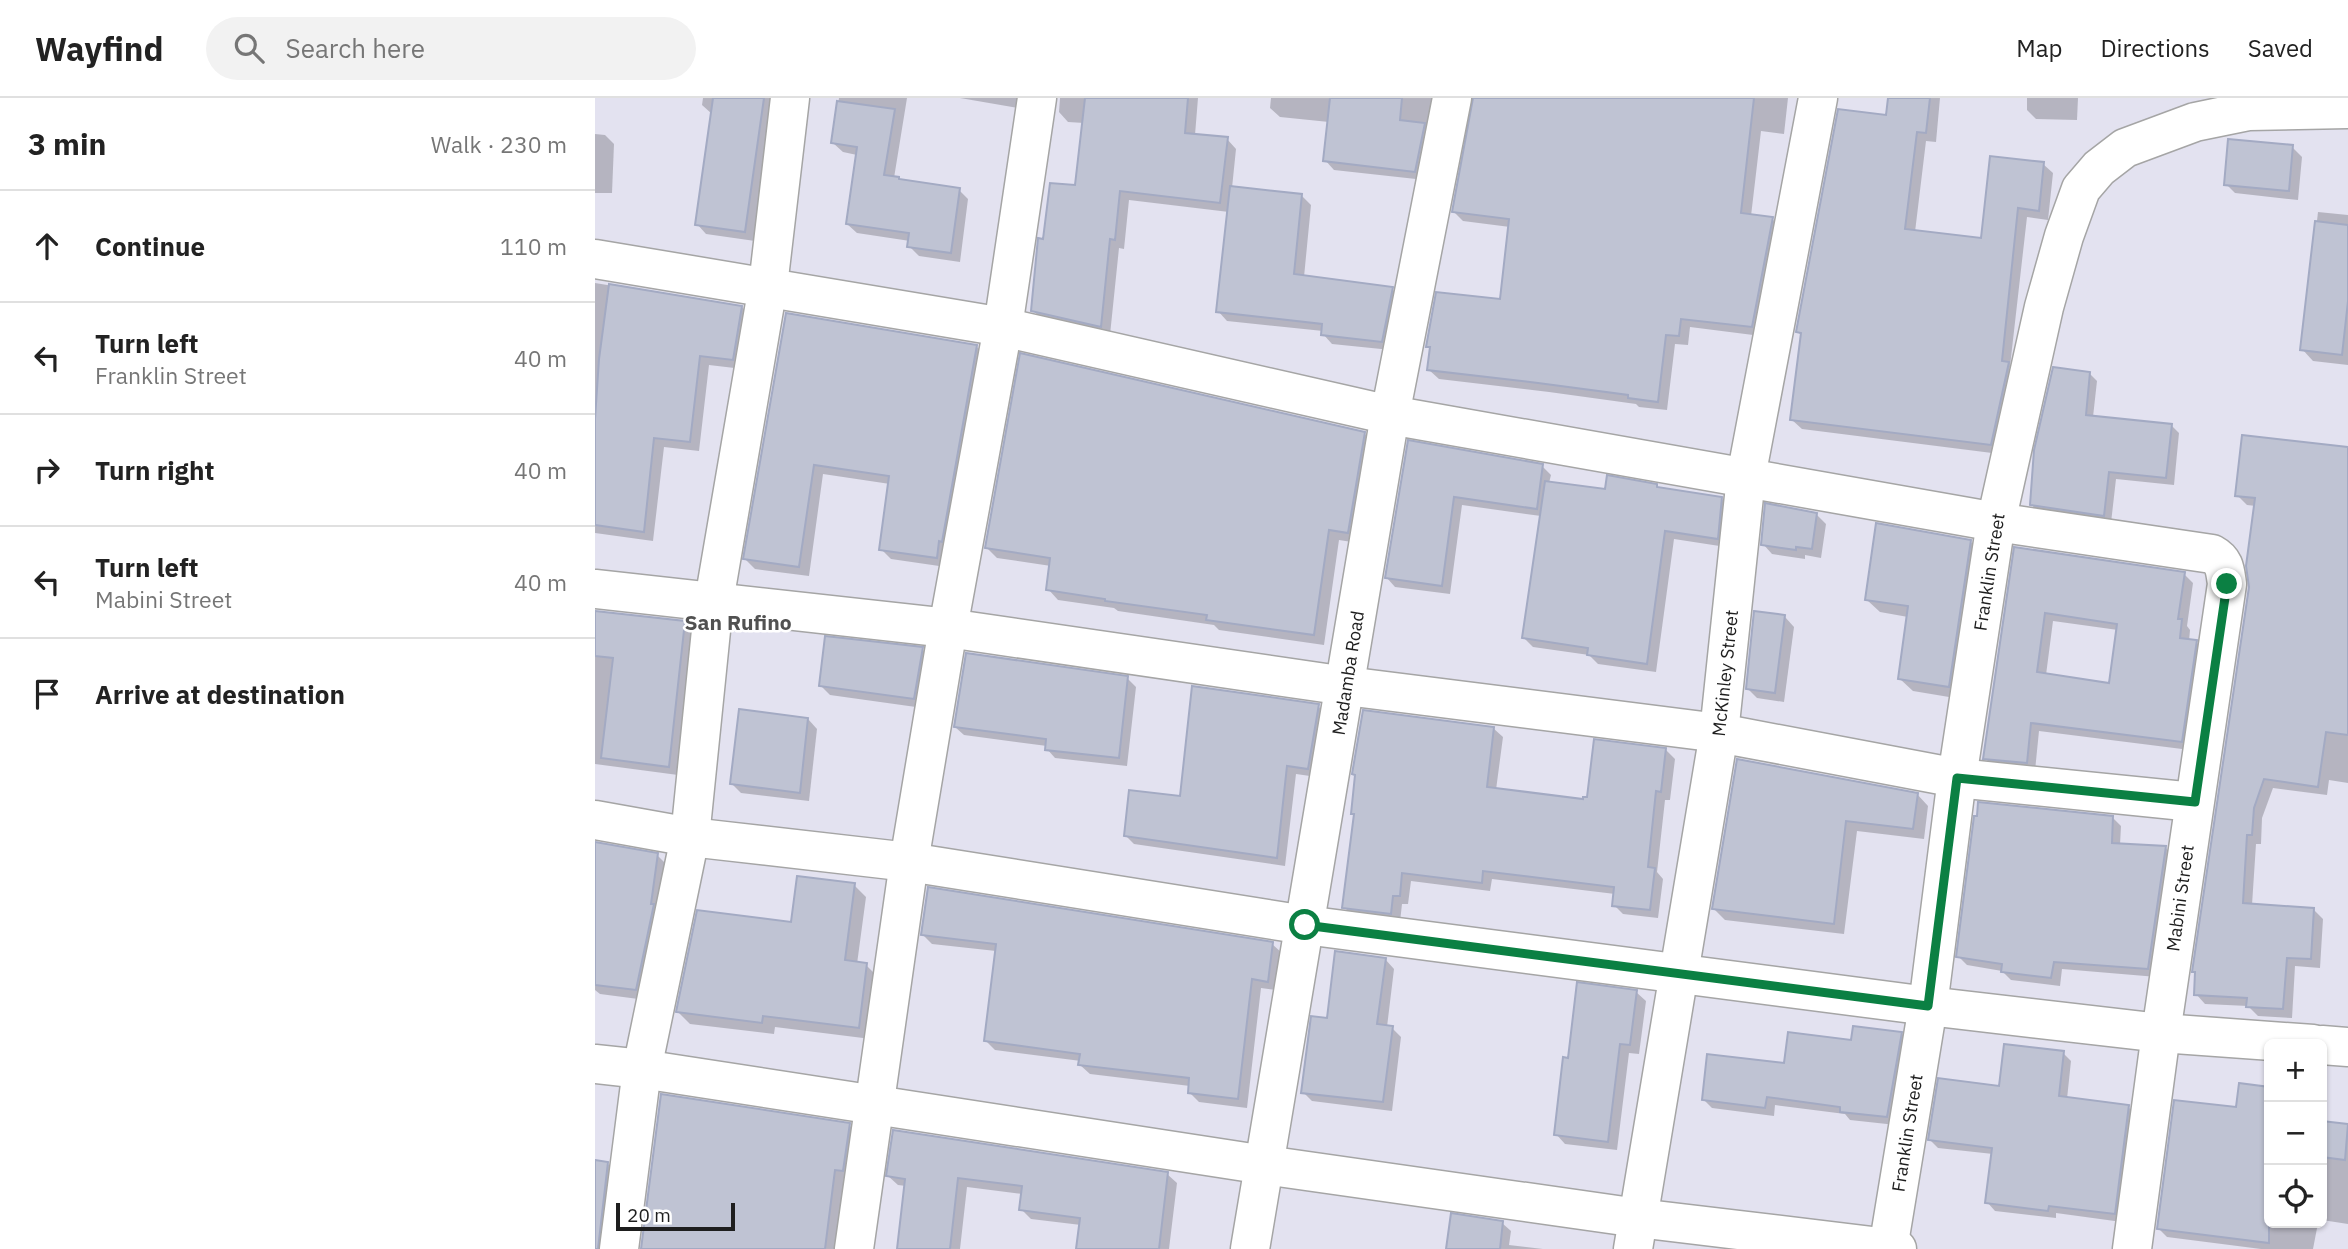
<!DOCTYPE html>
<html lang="en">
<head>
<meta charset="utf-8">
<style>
  body { margin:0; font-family:"IBM Plex Sans",sans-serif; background:#f2f2f2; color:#222 }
  .controls { position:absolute; right:21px; bottom:21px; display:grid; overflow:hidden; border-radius:10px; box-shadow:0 2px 5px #0004 }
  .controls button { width:63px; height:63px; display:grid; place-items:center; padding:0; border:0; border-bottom:2px solid #e0e0e0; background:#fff; color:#222; font:35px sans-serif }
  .scale { position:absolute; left:21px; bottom:18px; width:119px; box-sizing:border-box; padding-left:7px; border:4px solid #1e1e1e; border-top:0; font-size:19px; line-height:24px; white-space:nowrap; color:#1e1e1e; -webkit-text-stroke:5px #fff; paint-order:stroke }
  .stop { position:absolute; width:21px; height:21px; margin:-16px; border:5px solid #0b8043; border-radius:50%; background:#fff }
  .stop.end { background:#0b8043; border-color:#fff; box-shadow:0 2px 7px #0008 }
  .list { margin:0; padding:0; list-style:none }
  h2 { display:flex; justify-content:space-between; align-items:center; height:91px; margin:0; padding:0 28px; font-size:30px }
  h2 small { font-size:23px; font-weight:400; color:#767676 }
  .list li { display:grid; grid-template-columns:46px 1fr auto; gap:21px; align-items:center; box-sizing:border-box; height:112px; padding:0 28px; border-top:2px solid #e0e0e0 }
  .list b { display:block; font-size:26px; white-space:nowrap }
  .list p { margin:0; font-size:23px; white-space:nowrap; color:#767676 }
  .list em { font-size:23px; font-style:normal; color:#767676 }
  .icon { flex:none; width:38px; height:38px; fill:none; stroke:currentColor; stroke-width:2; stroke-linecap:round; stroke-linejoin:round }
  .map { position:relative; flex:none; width:1753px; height:1151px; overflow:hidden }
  header { display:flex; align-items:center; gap:42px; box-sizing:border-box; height:98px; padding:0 35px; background:#fff; border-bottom:2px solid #e0e0e0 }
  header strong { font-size:33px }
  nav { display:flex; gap:38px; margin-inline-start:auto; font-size:24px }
  .search { width:490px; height:63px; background:#f2f2f2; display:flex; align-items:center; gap:18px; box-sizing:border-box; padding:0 24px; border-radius:38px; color:#767676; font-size:26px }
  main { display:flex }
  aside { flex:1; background:#fff }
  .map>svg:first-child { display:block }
</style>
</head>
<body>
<header>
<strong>Wayfind</strong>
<div class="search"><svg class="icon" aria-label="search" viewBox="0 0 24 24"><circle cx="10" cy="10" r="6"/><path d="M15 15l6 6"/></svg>Search here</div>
<nav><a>Map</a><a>Directions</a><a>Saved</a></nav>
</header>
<main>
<aside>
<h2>3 min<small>Walk · 230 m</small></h2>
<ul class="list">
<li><svg class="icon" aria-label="ahead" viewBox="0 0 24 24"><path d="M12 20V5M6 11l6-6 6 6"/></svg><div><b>Continue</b></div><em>110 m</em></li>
<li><svg class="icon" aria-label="left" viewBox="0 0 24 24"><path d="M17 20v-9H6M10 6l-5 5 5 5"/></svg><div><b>Turn left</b><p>Franklin Street</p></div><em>40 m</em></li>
<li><svg class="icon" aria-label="right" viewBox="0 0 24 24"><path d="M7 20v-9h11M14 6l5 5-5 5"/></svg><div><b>Turn right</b></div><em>40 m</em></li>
<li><svg class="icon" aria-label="left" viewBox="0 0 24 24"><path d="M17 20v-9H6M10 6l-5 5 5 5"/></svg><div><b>Turn left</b><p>Mabini Street</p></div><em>40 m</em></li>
<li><svg class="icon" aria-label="arrive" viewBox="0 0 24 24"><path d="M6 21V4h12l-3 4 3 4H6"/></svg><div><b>Arrive at destination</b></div></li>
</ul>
</aside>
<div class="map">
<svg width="1753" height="1151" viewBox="0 0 1753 1151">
  <rect width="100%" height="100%" fill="#e3e2f0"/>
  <!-- shadow -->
  <g fill="#0003" fill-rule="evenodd">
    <polygon points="108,0 179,0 160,143 111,136 102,126 117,16 107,7"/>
    <polygon points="244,0 312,0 299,80 306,84 364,92 373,101 365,164 324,158 314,148 315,143 262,135 252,126 262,57 248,54 238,45"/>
    <polygon points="365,0 433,0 429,11"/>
    <polygon points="465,0 603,0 600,37 632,41 641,51 637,90 706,97 716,107 709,179 797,191 806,200 796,252 737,246 728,236 728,233 632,223 623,213 634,114 534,102 529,151 524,150 515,237 447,222 438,212 450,143 482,89 489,25 473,24 464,14"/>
    <polygon points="676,0 847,0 830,82 739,72 730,62 734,24 685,19 675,10"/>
    <polygon points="880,0 1193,0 1189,36 1166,33 1156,118 1177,121 1187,130 1166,238 1095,229 1093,247 1080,246 1072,312 1044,309 1041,306 954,294 844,281 834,272 836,252 833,248 906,203 915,129 868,123 859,114"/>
    <polygon points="1295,0 1345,0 1341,44 1331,43 1320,134 1388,142 1448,66 1458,75 1453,122 1432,119 1405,356 1207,331 1197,322 1207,238 1203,234 1293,19"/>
    <polygon points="1432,0 1483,0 1482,22 1441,21 1432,12"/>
    <polygon points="0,36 10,37 19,46 17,95 0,95"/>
    <polygon points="1697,49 1707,59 1703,102 1640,95 1631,86"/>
    <polygon points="1723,114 1753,117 1753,267 1718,263 1707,251"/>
    <polygon points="0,185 147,209 157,220 148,271 114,267 104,353 69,349 58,443 0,435"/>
    <polygon points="192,217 382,249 392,259 351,469 296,461 286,451 295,386 228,376 214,478 160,471 150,461"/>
    <polygon points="1494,275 1502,283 1498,319 1577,328 1584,335 1579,387 1521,381 1516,425 1444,414 1436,406"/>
    <polygon points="769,335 780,346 763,445 744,442 729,547 624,532 619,527 523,513 519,510 463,502 453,491 456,468 402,460 392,450"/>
    <polygon points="1649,339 1753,351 1753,685 1734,682 1732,697 1678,690 1667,720 1666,746 1661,746 1657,807 1718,811 1728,821 1725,870 1700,868 1697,920 1663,918 1653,908 1610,906 1601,896 1602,877 1599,874 1655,489 1661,408 1652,407 1642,397"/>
    <polygon points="814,344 947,368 956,377 954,385 1011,393 1062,388 1065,391 1126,400 1135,409 1131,449 1079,441 1061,574 1003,566 994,557 938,549 929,540 946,418 867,407 855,496 800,489 792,480"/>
    <polygon points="1221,416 1231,426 1226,460 1210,457 1210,461 1177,456 1168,446"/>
    <polygon points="1375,443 1388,456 1366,601 1318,593 1305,581 1313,519 1285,514 1272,502"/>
    <path d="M1421,451L1589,476L1598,485L1592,528L1595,532L1594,543L1601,544L1610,553L1595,652L1444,633L1440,673L1399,669L1390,660ZM1458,523L1523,532L1515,587L1451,577Z"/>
    <polygon points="0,515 89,525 98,534 83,677 0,666"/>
    <polygon points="1190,519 1199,529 1189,604 1162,600 1152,590"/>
    <polygon points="327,551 336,560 328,610 235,597 226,588"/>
    <polygon points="532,580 541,589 532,668 460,660 452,651 452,648 369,637 360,629"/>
    <polygon points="723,608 732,617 722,679 701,676 690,768 539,746 530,737"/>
    <polygon points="213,621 222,631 214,703 146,695 137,686"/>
    <polygon points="898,630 908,639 901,692 989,703 1071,652 1080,661 1075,702 1070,702 1062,774 1068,781 1063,820 1028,816 1019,807 1020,796 897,781 895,793 816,783 813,806 807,806 805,824 758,818 749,809 761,718 758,715 762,679 759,676"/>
    <polygon points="1143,663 1322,696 1333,708 1329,741 1262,733 1249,836 1130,822 1119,811"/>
    <polygon points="1517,719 1526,728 1525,747 1571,750 1579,759 1562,879 1467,871 1465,888 1416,882 1407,873 1372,867 1363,858"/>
    <polygon points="0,746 62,757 73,768 51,902 5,896 0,892"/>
    <polygon points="259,787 271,799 262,866 271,867 283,879 276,941 180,929 179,936 95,926 83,914 197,826"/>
    <polygon points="328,837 677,846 687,855 682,892 666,890 652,1010 604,1004 594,994 595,988 495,976 485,967 486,963 400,952 391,943 401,853 337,846"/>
    <polygon points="790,861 799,871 792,929 797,930 806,939 797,1013 717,1003 708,994 733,922"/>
    <polygon points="1041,894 1051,903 1044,956 1034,955 1022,1052 970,1046 961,1036 974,962"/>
    <polygon points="1306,935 1315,944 1301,1027 1255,1022 1250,1016 1180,1007 1179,1018 1117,1010 1108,1001 1191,967 1258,944"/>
    <polygon points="1468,955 1476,963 1472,1001 1533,1009 1542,1017 1527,1124 1461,1115 1461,1120 1400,1113 1392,1104 1398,1056 1343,1050 1335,1042 1405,990"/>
    <polygon points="1646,987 1674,991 1674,1125 1723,1125 1718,1151 1666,1151 1572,1139 1564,1131 1643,1011"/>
    <polygon points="1727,1024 1753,1028 1753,1126 1727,1122"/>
    <polygon points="254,1027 263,1036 257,1081 249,1080 240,1151 47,1151"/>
    <polygon points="0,1064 12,1065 22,1075 12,1149 0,1148"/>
    <polygon points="572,1076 582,1085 574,1151 483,1151 486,1127 436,1121 426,1111 428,1096 372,1089 365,1151 303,1151 311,1088 303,1087 293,1078"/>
    <polygon points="907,1125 916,1133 914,1147 948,1151 853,1151"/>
  </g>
  <!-- building -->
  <g fill="#bfc3d3" stroke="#a3aac3" stroke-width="2" fill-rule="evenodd">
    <polygon points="118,0 169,0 150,134 100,127"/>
    <polygon points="490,0 593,0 590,35 633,39 625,105 525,93 520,142 515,141 506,229 436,213 443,140 448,141 455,85 480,87"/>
    <polygon points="735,0 807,0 805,22 830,25 820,74 728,63"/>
    <polygon points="878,0 1159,0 1146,115 1178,119 1157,229 1086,221 1084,238 1071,237 1063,304 1033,300 1033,297 943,285 832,272 835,249 831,249 841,194 905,201 914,121 857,114"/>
    <polygon points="1293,0 1335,0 1331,35 1322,34 1310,131 1386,140 1395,58 1449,64 1444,113 1423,110 1407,263 1414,264 1396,347 1195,322 1206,235 1201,234 1243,11 1291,17"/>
    <polygon points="242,3 300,11 289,77 304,79 304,81 365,90 356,155 312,149 314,135 251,126 262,49 236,45"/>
    <polygon points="1633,41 1698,47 1694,93 1629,87"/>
    <polygon points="635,88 707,96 699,176 798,189 787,244 726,237 727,226 621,214"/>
    <polygon points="1720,123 1753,127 1753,203 1747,257 1705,252"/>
    <polygon points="14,186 147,208 138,262 105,258 95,344 59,340 49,434 0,427 0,321 4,261"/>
    <polygon points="191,215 382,247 347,444 344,443 342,460 284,452 294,378 219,367 204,469 148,461"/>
    <polygon points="425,255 770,334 753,435 734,432 719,537 611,522 612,517 510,503 510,501 451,492 455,460 390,450"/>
    <polygon points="1458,269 1495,274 1491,317 1577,326 1571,380 1514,374 1509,418 1435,407 1439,352"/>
    <polygon points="1647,337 1753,349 1753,637 1731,634 1723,689 1669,681 1659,710 1657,737 1652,737 1648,805 1719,810 1716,861 1692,860 1688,911 1651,909 1652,900 1599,897 1600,874 1597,874 1654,489 1651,468 1660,400 1640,398"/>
    <polygon points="813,342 948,366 942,411 859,399 847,488 790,480"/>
    <polygon points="1012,377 1062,386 1062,389 1127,399 1123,441 1070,433 1052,566 992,557 993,550 927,540 950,383 1010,391"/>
    <polygon points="1170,405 1222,415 1217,451 1201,449 1201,452 1166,447"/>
    <polygon points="1281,425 1376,442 1354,589 1303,581 1313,508 1270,502"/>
    <path d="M1419,449L1590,474L1583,521H1587L1585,540L1602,542L1587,644L1436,625L1432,665L1388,661ZM1450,515L1522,526L1514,585L1442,574Z"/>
    <polygon points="0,513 90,523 74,669 6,660 18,560 0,558"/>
    <polygon points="1159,513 1190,517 1180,595 1151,591"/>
    <polygon points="230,538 328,549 319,601 224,588"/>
    <polygon points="371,555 533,578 524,660 450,652 451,641 359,629"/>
    <polygon points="597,588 724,606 713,671 692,668 682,760 529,738 534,692 585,698"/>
    <polygon points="144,611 213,620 205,695 135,686"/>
    <polygon points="768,612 899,629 892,689 988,701 988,699 992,699 999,641 1071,650 1066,694 1061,693 1053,769 1060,770 1055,812 1017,808 1019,789 888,773 887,785 807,775 805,798 798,798 796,816 747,810 759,716 756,716 760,677 757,676"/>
    <polygon points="1142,661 1323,695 1318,731 1251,723 1239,826 1117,811"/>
    <polygon points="1383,704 1518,718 1517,745 1571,748 1553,871 1459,864 1456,880 1406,874 1407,866 1361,859 1379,718 1382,718"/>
    <polygon points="0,744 63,755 56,806 59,806 41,892 0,887"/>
    <polygon points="202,778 260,785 250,862 272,865 264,930 168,918 167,925 81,914 102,812 196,824"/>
    <polygon points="333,789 678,844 673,884 657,881 643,1001 593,995 594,980 483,967 485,956 389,943 401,846 326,837"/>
    <polygon points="740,853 791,860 782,926 798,928 788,1004 706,995 716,918 732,920"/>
    <polygon points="982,884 1042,892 1035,947 1025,946 1013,1044 959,1037 968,959 973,960"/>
    <polygon points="1258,928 1307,934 1292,1019 1245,1014 1245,1009 1172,999 1170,1010 1107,1002 1112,956 1189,965 1193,934 1256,942"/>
    <polygon points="1409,946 1469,953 1464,998 1534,1007 1520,1116 1454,1108 1453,1113 1390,1105 1397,1050 1333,1042 1343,980 1404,988"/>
    <polygon points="1644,985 1674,989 1674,1145 1562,1131 1579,1002 1641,1009"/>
    <polygon points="66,996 255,1025 248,1073 240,1072 230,1151 46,1151"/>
    <polygon points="1727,1023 1753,1026 1750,1062 1727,1059"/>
    <polygon points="298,1032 573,1074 564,1151 481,1151 485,1120 424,1112 427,1088 363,1080 355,1151 302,1151 310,1081 291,1078"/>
    <polygon points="0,1062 13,1064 3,1151 0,1151"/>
    <polygon points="856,1115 908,1123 905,1151 851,1151"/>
  </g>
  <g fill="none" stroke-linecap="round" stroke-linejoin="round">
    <defs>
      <g id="minor">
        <path d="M0,161L408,229L795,317L1401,424L1617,456C1630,463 1630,472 1632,486L1566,935L1537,1151"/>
        <polyline points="0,491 353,530 751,588 1124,635 1362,680 1599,704"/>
        <polyline points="0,722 95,739 314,764 710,827 1333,908 1566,935 1718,946"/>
        <polyline points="1727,947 1753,949"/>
        <polyline points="0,966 47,971 670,1067 1043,1120 1302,1151"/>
        <polyline points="24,1151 47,971 95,739 119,503 173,188 195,0"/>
        <polyline points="259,1151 314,764 353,530 408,229 442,0"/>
        <polyline points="655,1151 795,317 857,0"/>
        <polyline points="1038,1151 1124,635 1151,379 1223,0"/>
        <polyline points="1293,1151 1333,908 1362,680 1401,424 1449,209 1469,138 1486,91 1504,70 1530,50 1600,24 1654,13 1753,11"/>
      </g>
    </defs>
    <!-- minor casing -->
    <use href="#minor" stroke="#a5a5a5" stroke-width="41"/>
    <!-- minor -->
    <use href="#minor" stroke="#fff" stroke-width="38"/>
  </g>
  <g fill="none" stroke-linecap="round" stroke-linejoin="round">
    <!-- route -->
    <polyline stroke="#0b8043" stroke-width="9" points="710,827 1333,908 1362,680 1600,704 1632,486"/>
  </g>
  <g text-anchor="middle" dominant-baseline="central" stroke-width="5" stroke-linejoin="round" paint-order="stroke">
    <!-- street labels -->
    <g font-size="18" fill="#1e1e1e" stroke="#fff">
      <text transform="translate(1394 474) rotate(-81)">Franklin Street</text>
      <text transform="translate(753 575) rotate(-81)">Madamba Road</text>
      <text transform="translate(1130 575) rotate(-84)">McKinley Street</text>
      <text transform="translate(1585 800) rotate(-82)">Mabini Street</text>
      <text transform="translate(1312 1035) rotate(-81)">Franklin Street</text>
    </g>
    <!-- quarter labels -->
    <g font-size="21" font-weight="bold" fill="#515151" stroke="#fff">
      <text x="143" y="524">San Rufino</text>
    </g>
  </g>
</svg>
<div class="controls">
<button>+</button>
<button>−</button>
<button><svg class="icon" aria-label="locate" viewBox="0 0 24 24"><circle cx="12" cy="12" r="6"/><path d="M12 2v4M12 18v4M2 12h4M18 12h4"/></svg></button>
</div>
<div class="scale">20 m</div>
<div class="stop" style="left:710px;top:827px"></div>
<div class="stop end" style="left:1632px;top:486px"></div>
</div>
</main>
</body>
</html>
